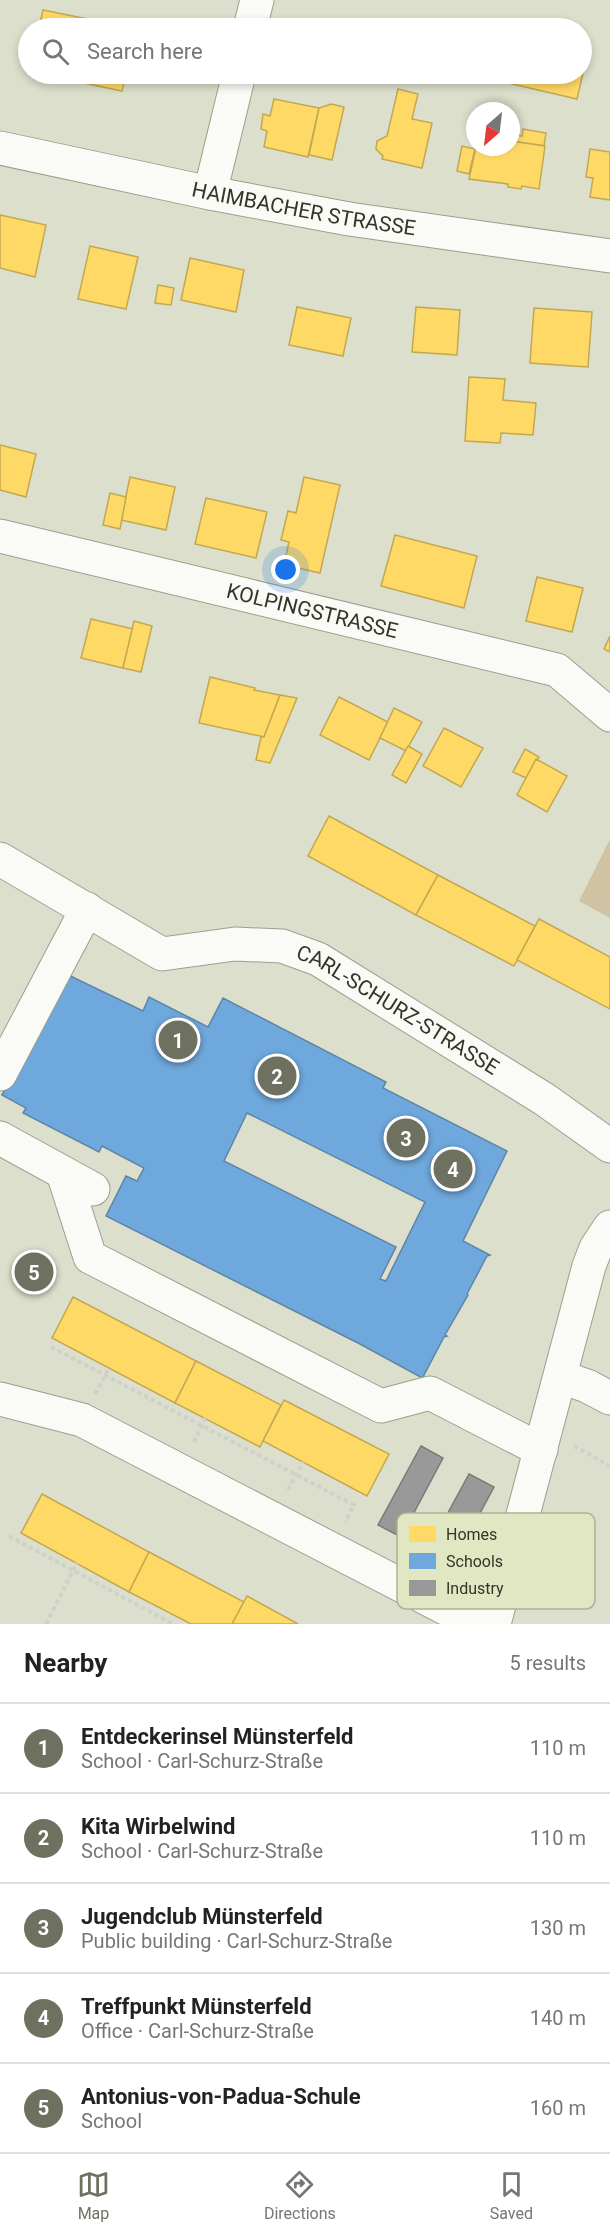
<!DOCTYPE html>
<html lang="en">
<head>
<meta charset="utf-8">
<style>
  body { margin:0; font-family:Roboto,sans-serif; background:#f6f6f6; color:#222 }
  .compass { position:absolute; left:466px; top:102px; width:54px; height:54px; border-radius:50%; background:#fff; box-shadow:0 3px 9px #0003; rotate:208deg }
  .you { position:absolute; left:286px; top:570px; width:21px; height:21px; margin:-15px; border:4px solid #fff; border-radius:50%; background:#1a73e8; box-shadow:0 0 0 9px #1a73e833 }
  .badge { display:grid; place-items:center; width:39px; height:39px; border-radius:50%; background:#6e7060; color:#fff; font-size:20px; font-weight:700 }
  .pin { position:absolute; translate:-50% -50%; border:3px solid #fff; box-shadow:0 2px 6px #0006 }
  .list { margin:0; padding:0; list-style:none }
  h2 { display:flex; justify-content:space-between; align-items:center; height:78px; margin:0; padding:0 24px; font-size:26px }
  h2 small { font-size:20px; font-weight:400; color:#767676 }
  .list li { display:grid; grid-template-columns:39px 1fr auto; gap:18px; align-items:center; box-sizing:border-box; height:90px; padding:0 24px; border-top:2px solid #e0e0e0 }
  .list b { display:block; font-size:22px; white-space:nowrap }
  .list p { margin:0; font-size:20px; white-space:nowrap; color:#767676 }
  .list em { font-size:20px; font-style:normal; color:#767676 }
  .icon { flex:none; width:33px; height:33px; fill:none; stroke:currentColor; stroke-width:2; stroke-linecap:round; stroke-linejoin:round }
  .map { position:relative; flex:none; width:610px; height:1624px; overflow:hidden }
  .search { position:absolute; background:#fff; box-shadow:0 3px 9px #0003; left:18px; right:18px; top:18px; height:66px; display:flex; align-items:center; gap:15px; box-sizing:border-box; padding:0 21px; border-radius:33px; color:#767676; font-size:22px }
  .sheet { height:528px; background:#fff }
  nav { display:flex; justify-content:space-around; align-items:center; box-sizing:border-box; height:84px; border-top:2px solid #e0e0e0; background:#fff; font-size:16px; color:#767676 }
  nav a { display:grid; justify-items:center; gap:3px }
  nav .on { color:#6e7060 }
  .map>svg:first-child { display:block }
</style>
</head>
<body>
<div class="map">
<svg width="610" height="1624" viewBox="0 0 610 1624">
  <rect width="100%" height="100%" fill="#dcdfcb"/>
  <!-- green -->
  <polygon fill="#d0c3a4" points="610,839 610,918 579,901"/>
  <!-- homes -->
  <g fill="#ffd966" stroke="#c2a853" stroke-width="1.5">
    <polygon points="43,10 132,28 39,28"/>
    <polygon points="582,45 589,47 577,99 491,79 492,74 582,74"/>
    <polygon points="41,74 126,74 122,91"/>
    <polygon points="398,89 418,94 412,119 432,123 422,168 382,159 383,156 376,149 377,141 387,136"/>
    <polygon points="274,99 319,108 308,157 264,147 267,131 261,129 263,114 270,116"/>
    <polygon points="331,104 344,107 332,160 309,155 319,108"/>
    <polygon points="523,129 546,133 544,146 511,141 511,134 522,136"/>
    <polygon points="511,141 545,146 539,189 522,186 521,189 508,187 508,184 469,179 476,147 511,147"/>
    <polygon points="462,146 475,149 469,174 457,171"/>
    <polygon points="590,149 610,152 610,200 590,197 593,178 586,177"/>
    <polygon points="0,215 46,225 35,277 0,268"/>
    <polygon points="90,246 138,257 126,309 78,299"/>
    <polygon points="190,258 244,270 236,312 181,300"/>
    <polygon points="158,285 174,288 171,305 155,303"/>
    <polygon points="297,307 351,318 343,356 289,345"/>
    <polygon points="416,307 460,310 457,355 412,352"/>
    <polygon points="534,308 592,312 588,367 530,363"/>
    <polygon points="469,377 505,379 503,400 536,403 533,435 501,433 500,443 465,441"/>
    <polygon points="0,445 36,454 26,497 0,490"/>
    <polygon points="130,477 175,487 166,530 121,520"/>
    <polygon points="304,477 340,485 320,573 284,565 289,542 281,540 288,511 296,513"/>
    <polygon points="110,493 126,497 120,529 103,525"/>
    <polygon points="206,498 267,512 256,558 195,544"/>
    <polygon points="395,535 477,556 464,608 381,586"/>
    <polygon points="537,577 583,588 572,632 526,621"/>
    <polygon points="91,619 133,629 123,668 81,658"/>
    <polygon points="134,621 152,626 141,672 123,668"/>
    <polygon points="610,636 610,652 604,649"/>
    <polygon points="210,677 255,688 254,690 280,695 264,737 199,723"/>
    <polygon points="280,695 297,698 270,763 256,760 261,737 264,737"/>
    <polygon points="339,697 388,722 369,760 320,735"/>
    <polygon points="394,708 422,722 406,751 380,738"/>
    <polygon points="444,728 483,748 461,787 423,766"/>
    <polygon points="408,746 422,754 406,783 392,775"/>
    <polygon points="525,749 539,757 526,778 513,772"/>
    <polygon points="536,759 567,776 547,812 517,795"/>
    <polygon points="329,816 438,875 416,915 308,856"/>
    <polygon points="438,875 535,926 514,966 416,915"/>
    <polygon points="539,919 610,957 610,1009 517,960"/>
    <polygon points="73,1297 196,1361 175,1403 52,1338"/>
    <polygon points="196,1361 281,1405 260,1447 175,1403"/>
    <polygon points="284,1400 389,1454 367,1496 263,1441"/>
    <polygon points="42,1494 149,1552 129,1592 21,1533"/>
    <polygon points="149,1552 244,1602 232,1624 191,1624 129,1592"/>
    <polygon points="247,1596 298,1624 232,1624"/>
  </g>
  <!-- schools -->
  <path fill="#6fa8dc" stroke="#5d86a6" stroke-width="1.5" fill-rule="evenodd" d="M64,973L143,1011L149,997L208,1027L223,998L386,1082L383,1088L507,1151L463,1241L490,1255L487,1256L467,1294L468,1295L445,1335L447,1336L444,1337L423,1377L424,1379L360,1344L106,1216L126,1176L137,1181L144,1168L102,1146L99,1152L23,1113L26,1108L2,1095ZM247,1113L425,1202L386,1281L380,1279L396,1247L224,1161Z"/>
  <!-- industry -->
  <g fill="#999" stroke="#7a7b77" stroke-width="1.5">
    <polygon points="421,1446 443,1458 401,1537 378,1525"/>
    <polygon points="469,1474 494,1487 456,1558 431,1544"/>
  </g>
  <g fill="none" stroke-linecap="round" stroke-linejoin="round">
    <defs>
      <g id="minor">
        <polyline points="250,28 257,0"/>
        <polyline points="210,193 239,74"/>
        <path id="s1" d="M0,536L557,670L610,715"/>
        <path id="s2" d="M0,859L162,954L235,944L282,946L318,959L544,1099L610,1146"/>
        <polyline points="0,1074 87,909"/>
        <polyline points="0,1138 93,1189"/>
        <polyline points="63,1173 90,1257 381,1406 430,1393 541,1450"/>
        <polyline points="561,1377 587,1386 610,1398"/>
        <polyline points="0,1399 82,1420 476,1624"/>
        <polyline points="494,1624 589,1266 596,1248 610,1227"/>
      </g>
      <g id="major">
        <path id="s3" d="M0,148L210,193L349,219L610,256"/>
      </g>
    </defs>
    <!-- minor casing -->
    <use href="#minor" stroke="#9c9f8f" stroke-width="35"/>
    <!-- major casing -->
    <use href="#major" stroke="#9c9f8f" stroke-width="35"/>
    <!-- path -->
    <g stroke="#d1d1cc" stroke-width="4" stroke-dasharray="4.5 3" stroke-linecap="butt">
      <polyline points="51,1347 354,1505 345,1522"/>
      <polyline points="95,1394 109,1368"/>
      <polyline points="194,1442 205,1418"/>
      <polyline points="574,1446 610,1466"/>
      <polyline points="288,1490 303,1462"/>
      <polyline points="9,1536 173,1624"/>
      <polyline points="46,1624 77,1563"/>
    </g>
    <!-- minor -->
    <use href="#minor" stroke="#fafaf7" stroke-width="33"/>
    <!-- major -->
    <use href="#major" stroke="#fafaf7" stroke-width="33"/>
  </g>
  <g text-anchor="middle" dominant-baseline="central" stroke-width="6" stroke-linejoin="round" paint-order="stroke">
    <!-- street labels -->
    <g font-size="21" fill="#333527" stroke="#e2e7c3">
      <text stroke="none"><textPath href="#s3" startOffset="310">HAIMBACHER STRASSE</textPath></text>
      <text stroke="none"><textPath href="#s1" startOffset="321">KOLPINGSTRASSE</textPath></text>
      <text stroke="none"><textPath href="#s2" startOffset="441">CARL-SCHURZ-STRASSE</textPath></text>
    </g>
  </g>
  <!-- legend -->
  <rect x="397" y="1513" width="198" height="96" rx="9" fill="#e2e7c3" stroke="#aeb294" stroke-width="1.5"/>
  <rect x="409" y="1526" width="27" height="16" fill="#ffd966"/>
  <rect x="409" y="1553" width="27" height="16" fill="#6fa8dc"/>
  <rect x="409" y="1580" width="27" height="16" fill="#999"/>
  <g font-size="16" fill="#333527">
    <text x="446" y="1540">Homes</text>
    <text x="446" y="1567">Schools</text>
    <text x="446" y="1594">Industry</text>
  </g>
</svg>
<svg class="compass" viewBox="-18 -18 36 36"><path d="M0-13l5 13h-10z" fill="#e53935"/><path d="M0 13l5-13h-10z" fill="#767676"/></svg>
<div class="you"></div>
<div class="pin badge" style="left:178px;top:1040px">1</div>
<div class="pin badge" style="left:277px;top:1076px">2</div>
<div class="pin badge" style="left:406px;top:1138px">3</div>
<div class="pin badge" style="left:453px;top:1169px">4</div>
<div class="pin badge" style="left:34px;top:1272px">5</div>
<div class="search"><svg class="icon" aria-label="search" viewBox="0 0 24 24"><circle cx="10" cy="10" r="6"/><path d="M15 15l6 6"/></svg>Search here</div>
</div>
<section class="sheet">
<h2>Nearby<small>5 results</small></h2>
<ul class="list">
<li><span class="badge">1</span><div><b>Entdeckerinsel Münsterfeld</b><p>School · Carl-Schurz-Straße</p></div><em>110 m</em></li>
<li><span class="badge">2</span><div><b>Kita Wirbelwind</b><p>School · Carl-Schurz-Straße</p></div><em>110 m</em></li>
<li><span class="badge">3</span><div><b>Jugendclub Münsterfeld</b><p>Public building · Carl-Schurz-Straße</p></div><em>130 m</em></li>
<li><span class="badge">4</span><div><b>Treffpunkt Münsterfeld</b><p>Office · Carl-Schurz-Straße</p></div><em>140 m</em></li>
<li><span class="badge">5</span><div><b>Antonius-von-Padua-Schule</b><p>School</p></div><em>160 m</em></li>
</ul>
</section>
<nav>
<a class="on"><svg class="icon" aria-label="map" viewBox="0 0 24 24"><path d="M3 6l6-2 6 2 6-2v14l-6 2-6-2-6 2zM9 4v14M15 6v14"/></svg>Map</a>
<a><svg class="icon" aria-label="directions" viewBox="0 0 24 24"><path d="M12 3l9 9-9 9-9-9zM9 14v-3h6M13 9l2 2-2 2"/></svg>Directions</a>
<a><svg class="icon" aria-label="saved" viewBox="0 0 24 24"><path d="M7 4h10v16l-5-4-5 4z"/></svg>Saved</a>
</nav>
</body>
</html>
